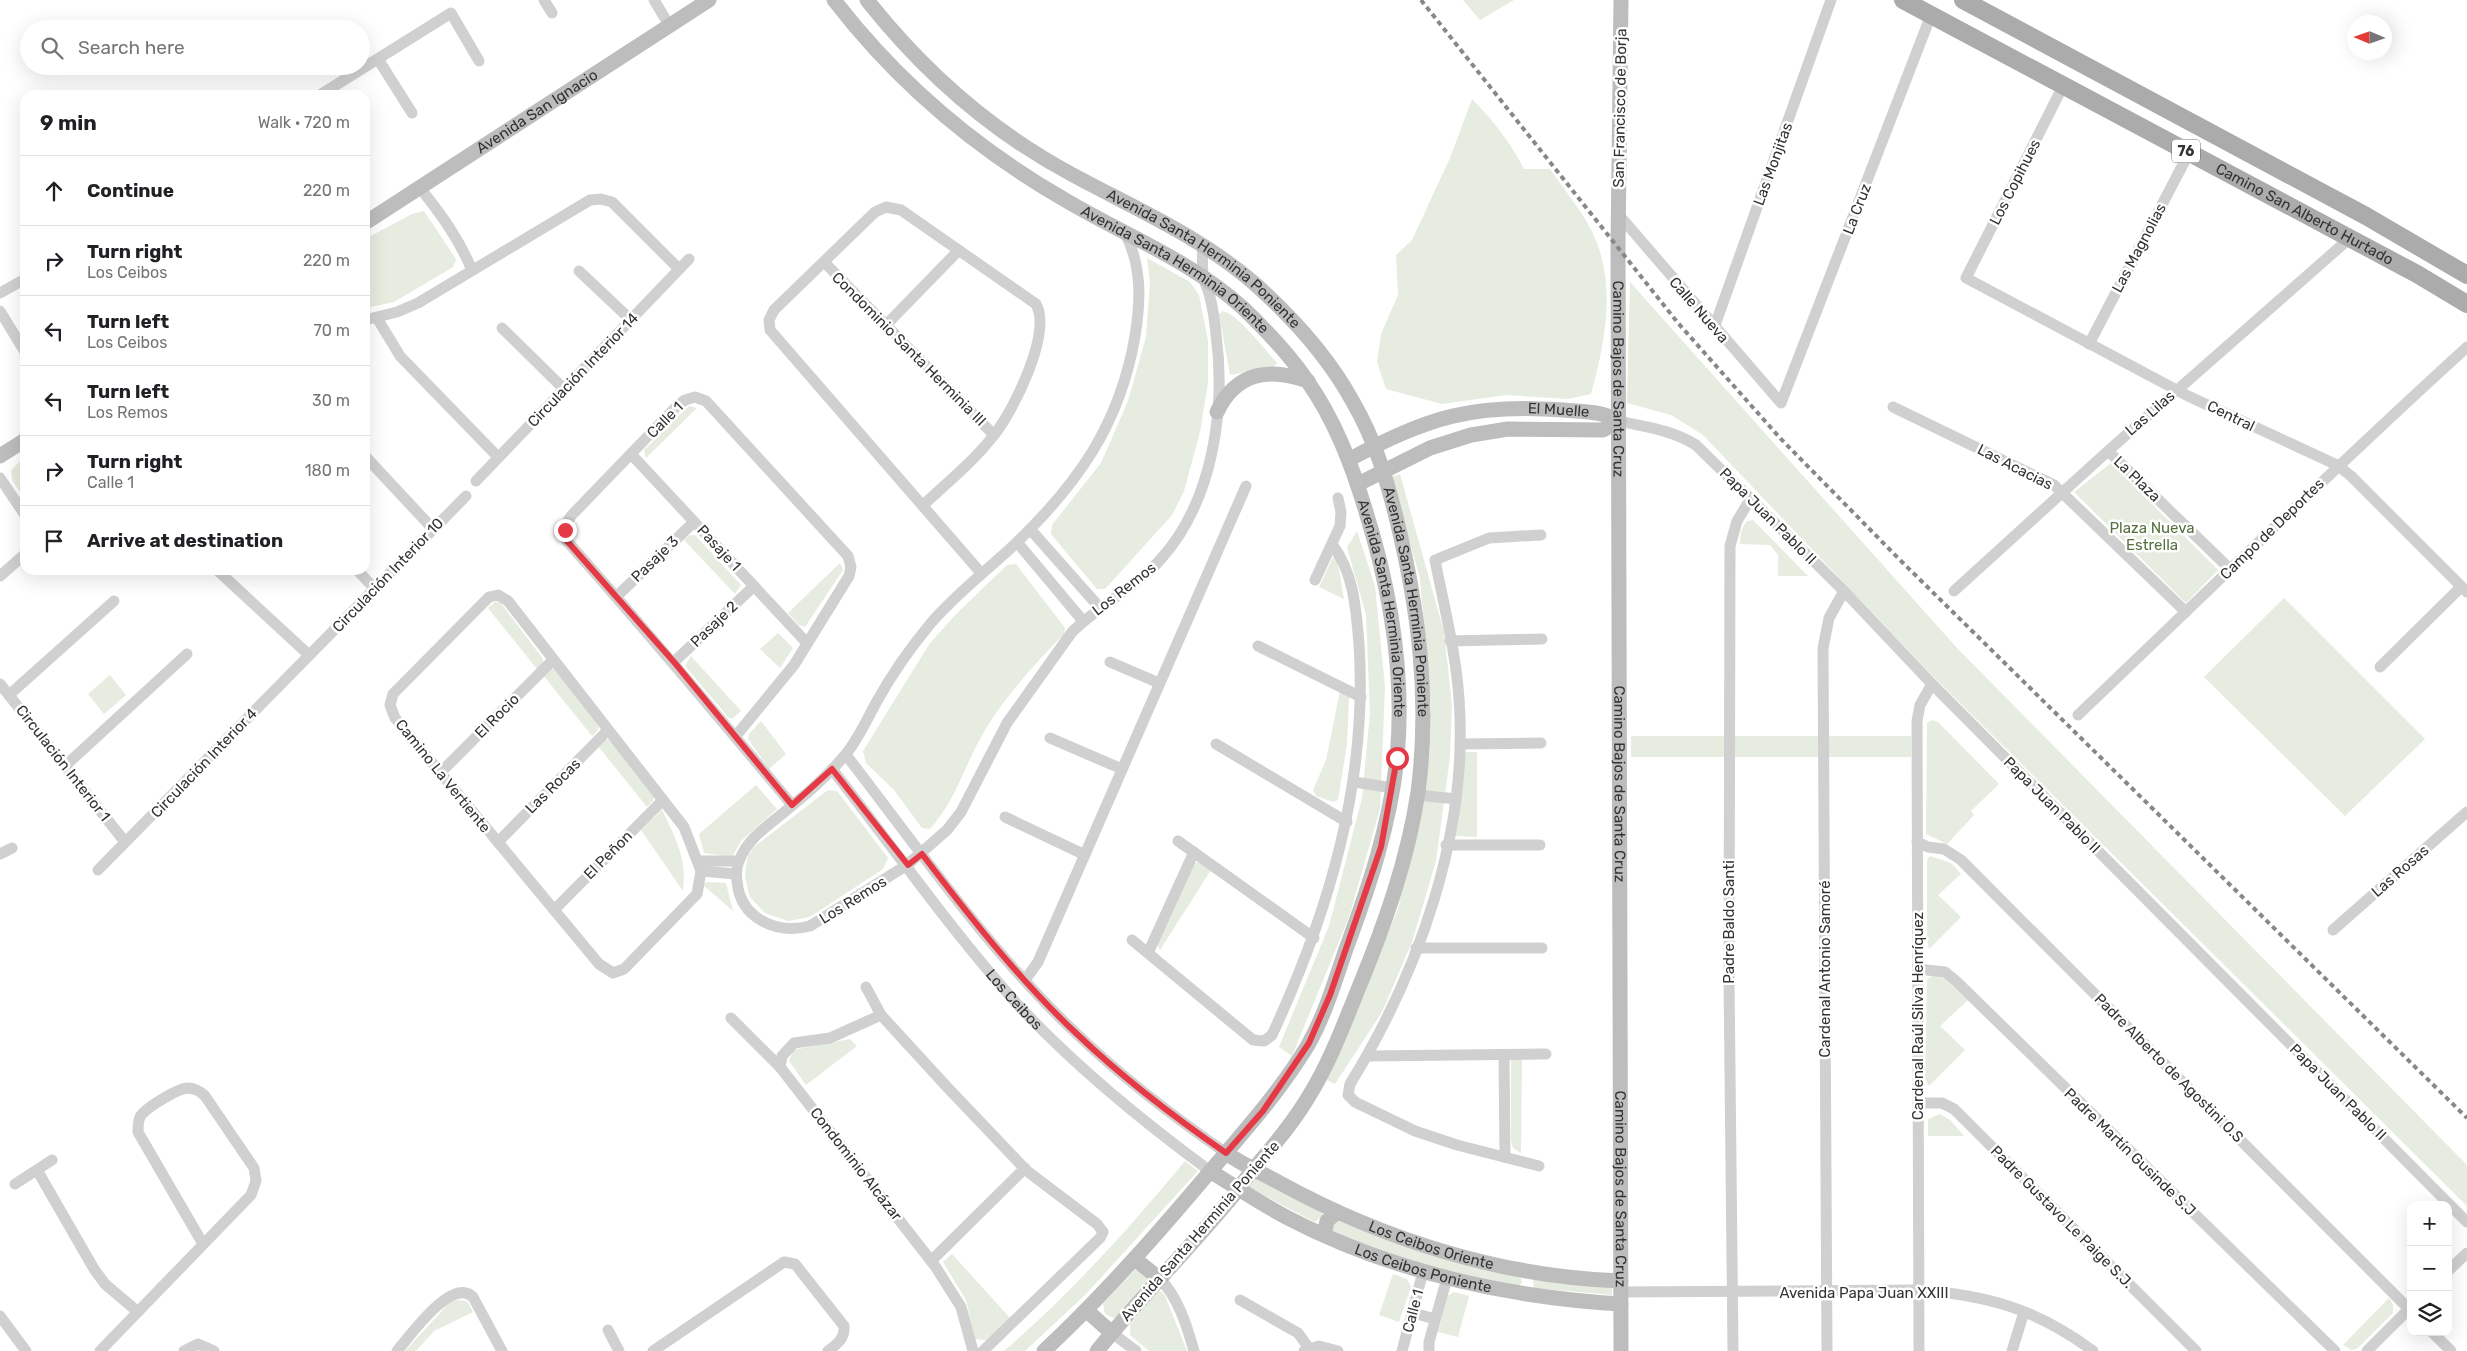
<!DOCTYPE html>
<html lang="en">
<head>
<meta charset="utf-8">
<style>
  body { margin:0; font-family:Rubik,sans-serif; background:#f2f2f2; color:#202124 }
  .controls { position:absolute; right:15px; bottom:15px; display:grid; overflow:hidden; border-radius:10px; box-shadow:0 5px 20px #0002 }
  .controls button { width:45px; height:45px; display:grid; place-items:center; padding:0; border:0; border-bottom:1px solid #e0e0e0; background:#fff; color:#202124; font:25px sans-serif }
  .compass { position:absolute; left:2347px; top:15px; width:45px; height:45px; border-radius:50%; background:#fff; box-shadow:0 5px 20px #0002; rotate:272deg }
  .stop { position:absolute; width:15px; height:15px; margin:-11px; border:4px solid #e63946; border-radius:50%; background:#fff }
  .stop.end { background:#e63946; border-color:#fff; box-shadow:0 1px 5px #0008 }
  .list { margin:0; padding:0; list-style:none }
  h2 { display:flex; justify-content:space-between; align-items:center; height:65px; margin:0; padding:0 20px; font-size:21px }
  h2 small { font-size:16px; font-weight:400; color:#757577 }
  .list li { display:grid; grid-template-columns:32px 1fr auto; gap:15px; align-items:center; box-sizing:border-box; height:70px; padding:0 20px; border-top:1px solid #e0e0e0 }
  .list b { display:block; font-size:19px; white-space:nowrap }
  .list p { margin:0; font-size:16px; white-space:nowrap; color:#757577 }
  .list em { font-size:16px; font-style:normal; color:#757577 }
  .icon { flex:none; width:28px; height:28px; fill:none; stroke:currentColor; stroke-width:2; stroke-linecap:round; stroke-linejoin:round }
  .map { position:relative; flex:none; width:2467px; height:1351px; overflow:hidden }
  .search { position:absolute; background:#fff; box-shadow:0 5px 20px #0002; left:20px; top:20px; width:350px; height:55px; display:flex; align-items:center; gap:12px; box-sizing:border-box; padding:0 18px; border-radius:28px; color:#757577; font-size:19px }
  .panel { position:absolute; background:#fff; box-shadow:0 5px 20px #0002; left:20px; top:90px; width:350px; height:485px; border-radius:15px }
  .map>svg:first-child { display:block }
</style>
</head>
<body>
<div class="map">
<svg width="2467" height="1351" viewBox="0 0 2467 1351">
  <rect width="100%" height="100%" fill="#fff"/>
  <!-- green -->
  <g fill="#e6ecdf">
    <polygon points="1463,0 1514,0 1480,20"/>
    <path d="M1472,99C1494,121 1510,142 1524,169H1550C1563,188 1578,206 1589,226C1618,278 1606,339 1591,394L1568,399L1506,395L1442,404L1386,389L1377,362L1381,334L1398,295L1396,255L1412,240L1450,158Z"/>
    <polygon points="424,211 456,259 453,267 394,302 365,308 365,239 412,214"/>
    <polygon points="1147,258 1190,282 1199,295 1208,341 1208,383 1200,432 1184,491 1172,515 1105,589 1097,589 1051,534 1052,525 1101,463 1128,401 1146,337 1150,283"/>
    <polygon points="1630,282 1957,648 2467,1165 2467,1206 1929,672 1703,435 1671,415 1627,403"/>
    <path d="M1223,311C1239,315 1265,350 1277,363L1273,367L1230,375L1219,314Z"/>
    <polygon points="689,406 697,408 646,458 644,450"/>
    <polygon points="25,457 25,500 12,480 11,470"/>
    <polygon points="2111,463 2218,570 2186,603 2074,492"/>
    <polygon points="1400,474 1444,632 1452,705 1450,757 1436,861 1412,942 1382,1012 1335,1084 1327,1080 1398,909 1421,803 1431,707 1420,578 1391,477"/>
    <path d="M1753,520L1808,576H1778V555L1770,545L1740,544C1740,535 1741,528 1747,521Z"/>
    <polygon points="1357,531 1375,586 1385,687 1380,809 1349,917 1292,1056 1279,1047 1329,926 1362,798 1370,713 1366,615 1347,547"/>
    <polygon points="690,535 695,535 741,585 735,594 684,540"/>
    <polygon points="1334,555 1337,558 1344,599 1319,587"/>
    <polygon points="840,563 843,570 805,627 799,625 788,613"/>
    <path d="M1016,564L1065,628L1064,634C1033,666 1002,699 980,739C962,772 956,799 930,829L922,828L894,790L866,763L863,751L930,643L958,612L1007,565Z"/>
    <polygon points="2284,598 2425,739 2345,816 2204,677"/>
    <polygon points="495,602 500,602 543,659 543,663 537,669 488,608"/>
    <polygon points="778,633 793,648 780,668 760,649"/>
    <polygon points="691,656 741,711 732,719 728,717 685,666"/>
    <polygon points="550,669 555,669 598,726 598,730 592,736 543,675"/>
    <polygon points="110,675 126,695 104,714 88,694"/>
    <polygon points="1340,691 1349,697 1347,744 1338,800 1333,802 1316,796 1313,790 1326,760"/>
    <polygon points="1932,720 1938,722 1999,784 1971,811 1974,815 1947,844 1926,834 1927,723"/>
    <polygon points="761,721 786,754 769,769 748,739 749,734"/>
    <rect x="1631" y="736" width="280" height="21"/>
    <polygon points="605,740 611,740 654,797 653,801 647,807 598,746"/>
    <polygon points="1464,752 1477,752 1477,837 1455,836 1454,831"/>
    <polygon points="756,785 777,809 741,841 732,857 704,853 699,834"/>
    <polygon points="828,790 837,791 888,858 883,869 810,917 788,921 765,913 750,897 745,878 746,866 748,856 754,847"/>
    <path d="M662,810C676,839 687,858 683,891L641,830Z"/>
    <polygon points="1930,856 1951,863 1961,874 1938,895 1961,917 1929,949 1927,940 1927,860"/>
    <polygon points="1202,862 1211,870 1160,950 1157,944 1194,863"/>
    <polygon points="707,882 726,883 733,911 703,885"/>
    <polygon points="1933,975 1943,978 1968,1000 1940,1026 1965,1050 1929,1086 1925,1079 1927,980"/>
    <polygon points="850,1039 857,1046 806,1085 789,1061 793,1050"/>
    <polygon points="1513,1057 1522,1058 1521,1153 1513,1148 1511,1141 1511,1061"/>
    <polygon points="1940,1114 1950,1120 1964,1136 1928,1136 1928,1119"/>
    <path d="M1185,1161L1198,1171L1086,1294L1025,1351H1004C1072,1292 1127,1231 1185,1161Z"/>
    <polygon points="1253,1176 1323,1211 1322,1216 1315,1222 1249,1188 1248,1185"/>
    <path d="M1338,1218L1520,1274L1522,1283L1518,1286C1455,1273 1391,1261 1333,1231L1331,1228Z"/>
    <polygon points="952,1254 1011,1319 986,1340 975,1339 966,1300 943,1262"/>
    <polygon points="1135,1270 1140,1271 1148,1277 1148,1283 1119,1316 1113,1318 1105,1314 1103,1304"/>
    <polygon points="1393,1274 1407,1279 1411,1287 1399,1322 1379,1315"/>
    <polygon points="1533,1279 1612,1287 1612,1295 1534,1288"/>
    <polygon points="1158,1291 1162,1292 1165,1296 1187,1351 1149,1351 1130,1335 1130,1325"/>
    <polygon points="1454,1292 1469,1296 1458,1337 1438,1332 1447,1296"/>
    <polygon points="2389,1298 2393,1305 2393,1313 2358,1348 2352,1350 2343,1345"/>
    <polygon points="458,1300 467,1301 473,1312 434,1331 416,1351 405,1351 451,1301"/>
  </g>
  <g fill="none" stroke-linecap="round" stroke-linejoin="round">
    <!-- street -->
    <g stroke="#d0d0d0" stroke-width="11">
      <polyline points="544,0 552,13"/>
      <polyline points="654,0 669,25"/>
      <polyline points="378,59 412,113"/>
      <polyline points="2063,86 1966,278 2188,396 2337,465 2351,476 2467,592"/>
      <polyline points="320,95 451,13 479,61"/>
      <path d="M420,188C441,214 459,239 472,270"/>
      <polyline points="1619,215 1781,403 1931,15"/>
      <path d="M1124,231C1142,265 1141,300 1135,336C1120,425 1077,485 1013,546C985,572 956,594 931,623C911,647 892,674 877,701C867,719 858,740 845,755C827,777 804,796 782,814C766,827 748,839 740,859C736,866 736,873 737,881C740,918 776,935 810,926L907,865L947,830L961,812L1007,723L1072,632C1099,605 1135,588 1160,560C1213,502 1226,410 1216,334C1215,322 1213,309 1210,297C1208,289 1204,282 1203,275C1202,265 1203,254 1202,244"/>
      <polyline points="824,262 994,435"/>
      <polyline points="579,271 631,320"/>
      <polyline points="0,293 25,279"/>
      <polyline points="0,311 25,352"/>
      <polyline points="377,318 400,356 498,457"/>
      <polyline points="365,320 397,312 418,303 590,200 601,199 612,202 679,269"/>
      <polyline points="886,325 959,250"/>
      <polyline points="502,328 564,389"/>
      <polyline points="1714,328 1831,0"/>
      <polyline points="2089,344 2189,153"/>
      <polyline points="1893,407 2054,485 2186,612"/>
      <path d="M1619,421C1646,427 1672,430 1696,445L1844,591L1932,684L2467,1222"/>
      <polyline points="2108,451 2231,570"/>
      <polyline points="631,454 806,642"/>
      <polyline points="365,456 433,529"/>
      <polyline points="0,478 25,515"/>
      <polyline points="476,481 689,259"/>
      <path d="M923,505C947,483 974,461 994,435C1014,410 1052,333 1036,304L901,210L886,207L875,212L774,310L769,320L770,330L981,573"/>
      <polyline points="1030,529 1100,608"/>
      <polyline points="1017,542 1083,621"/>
      <polyline points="217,570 309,655"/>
      <polyline points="357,570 375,589"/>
      <polyline points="0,576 25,554"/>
      <polyline points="1315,580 1340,526 1341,512 1338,498"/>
      <polyline points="1954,591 2108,451 2350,238"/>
      <polygon points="498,595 508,601 684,827 701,871 697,894 624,969 613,973 599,964 395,718 390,705 393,694 489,597"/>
      <polyline points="616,597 694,522"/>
      <polyline points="1450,641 1542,639"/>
      <polyline points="1258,646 1361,697"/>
      <polyline points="674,662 754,586"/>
      <polyline points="1110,662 1159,683"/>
      <polyline points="2380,667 2461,587"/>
      <polyline points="0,684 125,842"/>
      <polyline points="9,695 114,601"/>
      <path d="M2078,715C2208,591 2335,467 2467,347"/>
      <path d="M735,737L794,665L849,576L851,567L848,556L706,401L695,397L685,400L677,406L571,516C565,524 564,531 567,541C644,628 718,716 792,805"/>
      <polyline points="1050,738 1122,769"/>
      <polyline points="1216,744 1347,822"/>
      <polyline points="1460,744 1541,743"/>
      <path d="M846,755C920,850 989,952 1078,1035C1124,1079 1174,1117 1226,1153"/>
      <polyline points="65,766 187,654"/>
      <path id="s1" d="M832,769C894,848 951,931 1019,1006C1077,1068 1142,1121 1210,1171"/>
      <polyline points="440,773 553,660"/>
      <polyline points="1354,782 1393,788"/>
      <polyline points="1417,795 1456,799"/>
      <polyline points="1005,817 1085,855"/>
      <polyline points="1178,841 1314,938"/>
      <polyline points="498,842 608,730"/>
      <polyline points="1917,842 1928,847 1944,849 1961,860 2411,1311"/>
      <polyline points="1446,845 1540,845"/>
      <polyline points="0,854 12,848"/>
      <polyline points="698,861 738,861"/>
      <polyline points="98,870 466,496"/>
      <polyline points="701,871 736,874"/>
      <polyline points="554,910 663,800"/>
      <polyline points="2333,930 2467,812"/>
      <path d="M1132,940L1253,1040L1264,1041L1272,1035C1329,912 1368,782 1359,644C1356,609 1354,573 1332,544"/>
      <polyline points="1416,948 1542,948"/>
      <polyline points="1148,953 1194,852"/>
      <polyline points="1918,969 1945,972 1957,982 2335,1351"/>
      <polyline points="1025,980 1038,962 1246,486"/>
      <polyline points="866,987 881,1015 947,1087 1027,1171 1097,1224 1103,1232 1100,1238 983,1351"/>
      <polyline points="731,1018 780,1067 935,1266 961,1307 973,1351"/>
      <polyline points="1504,1055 1505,1157"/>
      <polyline points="1367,1056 1546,1054"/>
      <polyline points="780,1067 782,1056 794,1043 830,1038 881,1015"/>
      <polyline points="1918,1103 1942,1103 1954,1109 2196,1351"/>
      <path d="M1539,1166L1457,1145L1415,1131L1355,1102L1348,1095L1350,1084C1419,972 1469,832 1459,699C1456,653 1444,606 1435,560L1489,538L1541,535"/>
      <polyline points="37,1170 94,1269 105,1284 138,1312"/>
      <polyline points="15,1184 52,1160"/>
      <polyline points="931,1261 1025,1168"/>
      <polyline points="2448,1271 2467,1253"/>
      <path d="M1160,1279C1178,1297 1187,1326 1194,1351"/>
      <path d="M1621,1292L1918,1290C1987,1295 2037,1309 2093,1351"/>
      <polyline points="1240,1300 1298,1333 1309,1348"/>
      <polyline points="1413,1313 1435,1319"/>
      <polyline points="0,1316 26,1351"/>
      <polyline points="608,1330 619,1351"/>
      <polyline points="2432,1332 2451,1351"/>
      <polyline points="1112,1333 1136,1351"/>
      <path d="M100,1351C150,1299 201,1247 251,1195L256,1181L254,1168L205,1096C200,1091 194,1088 187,1088C177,1089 145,1108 140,1117C138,1122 138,1127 138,1132L203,1244"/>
      <polyline points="184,1351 198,1344 214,1351"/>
      <path d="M397,1351C410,1336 452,1276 473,1297L502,1351"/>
      <path d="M653,1351L784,1262L795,1264L844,1326C845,1339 837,1344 828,1351"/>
      <polyline points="1304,1351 1319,1346 1338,1351"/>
      <polyline points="1402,1351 1423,1272"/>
      <polyline points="1429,1351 1429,1342 1447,1278"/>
      <polyline points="1733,1351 1729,978 1730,546 1737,521 1751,498"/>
      <polyline points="1827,1351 1823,648 1829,618 1844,591"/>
      <polyline points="1919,1351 1917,721 1920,705 1932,684"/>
      <polyline points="2012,1351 2024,1312"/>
      <polyline points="2367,1351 2411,1307"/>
    </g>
    <!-- secondary -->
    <g stroke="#bdbdbd" stroke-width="15">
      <path id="s2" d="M834,0C898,83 976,149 1067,201C1128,237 1190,260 1243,308C1266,330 1288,353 1306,379C1335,420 1352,465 1366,512C1391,592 1405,674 1397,758C1390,825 1369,887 1346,949C1335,981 1325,1015 1308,1045C1281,1090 1247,1128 1213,1168C1159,1232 1105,1294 1044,1351"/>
      <path id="s3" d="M867,0C924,72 992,132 1073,175C1136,209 1201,237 1255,284C1293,318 1329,358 1353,402C1375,440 1387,480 1397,521C1419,611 1430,700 1418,792C1408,859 1385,924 1359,987C1344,1024 1330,1062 1309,1096C1293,1123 1273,1146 1253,1170C1245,1179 1239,1189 1232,1197C1188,1250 1140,1298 1097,1351"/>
      <path id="s4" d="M1621,0L1618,246L1621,1351"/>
      <path id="s5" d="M365,223L709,0"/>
      <path d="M1217,412C1236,372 1269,367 1308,381"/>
      <polyline points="0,456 25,440"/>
      <path id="s6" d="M1350,459C1429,417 1473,403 1564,410C1584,412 1602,411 1619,421"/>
      <polyline points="1358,484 1430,448 1471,435 1508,429 1603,430 1619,421"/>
      <path id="s7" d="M1226,1153C1243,1165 1262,1173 1280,1183C1384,1240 1502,1277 1621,1281"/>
      <path id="s8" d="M1210,1171C1236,1187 1261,1204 1288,1218C1392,1272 1505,1297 1621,1304"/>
      <polyline points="1324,1235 1327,1221 1337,1212"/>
      <polyline points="1136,1260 1160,1279"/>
      <polyline points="1087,1311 1112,1333"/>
    </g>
    <!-- primary -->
    <g stroke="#ababab" stroke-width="18">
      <path id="s9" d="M1903,0L2417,274L2467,304"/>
      <polyline points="1963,0 2366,216 2467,275"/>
    </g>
    <!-- rail -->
    <polyline stroke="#888" stroke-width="4" stroke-dasharray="5 4" stroke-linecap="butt" points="1421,0 1678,323 1780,438 1900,560 2467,1118"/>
  </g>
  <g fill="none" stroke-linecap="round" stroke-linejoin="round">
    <!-- route -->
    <path stroke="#e63946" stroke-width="6" d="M565,530L567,541L674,662L792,805L832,769L908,865L922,854C970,917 1020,981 1078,1035C1124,1079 1174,1117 1226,1153L1263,1111L1309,1043L1330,995L1381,847L1397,758"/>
  </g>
  <g text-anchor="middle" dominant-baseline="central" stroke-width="5" stroke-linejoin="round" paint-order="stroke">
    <!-- shield labels -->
    <rect fill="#fff" stroke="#707070" stroke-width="1" x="2172" y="139.5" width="28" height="23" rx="4"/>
    <g font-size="14" font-weight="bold" fill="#333">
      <text x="2186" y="151">76</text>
    </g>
    <!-- street labels -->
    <g font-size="15" fill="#333" stroke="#fff">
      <text transform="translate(1620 108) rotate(-89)">San Francisco de Borja</text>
      <text stroke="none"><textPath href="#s5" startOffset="205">Avenida San Ignacio</textPath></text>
      <text transform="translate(1773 164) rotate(-70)">Las Monjitas</text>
      <text transform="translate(2015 182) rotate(-63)">Los Copihues</text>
      <text transform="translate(1857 209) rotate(-69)">La Cruz</text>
      <text stroke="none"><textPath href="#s9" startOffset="455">Camino San Alberto Hurtado</textPath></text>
      <text transform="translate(2139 248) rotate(-62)">Las Magnolias</text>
      <text stroke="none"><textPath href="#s3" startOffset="428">Avenida Santa Herminia Poniente</textPath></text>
      <text stroke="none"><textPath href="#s2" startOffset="438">Avenida Santa Herminia Oriente</textPath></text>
      <text transform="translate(1699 310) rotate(49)">Calle Nueva</text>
      <text transform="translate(909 349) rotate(45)">Condominio Santa Herminia III</text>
      <text transform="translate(583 370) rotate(-46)">Circulación Interior 14</text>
      <text stroke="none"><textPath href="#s4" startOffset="379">Camino Bajos de Santa Cruz</textPath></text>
      <text stroke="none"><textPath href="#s6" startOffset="218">El Muelle</textPath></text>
      <text transform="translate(2150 413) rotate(-41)">Las Lilas</text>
      <text transform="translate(2231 416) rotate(26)">Central</text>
      <text transform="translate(665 420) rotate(-45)">Calle 1</text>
      <text transform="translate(2015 467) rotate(27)">Las Acacias</text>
      <text transform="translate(2137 479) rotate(44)">La Plaza</text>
      <text transform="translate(1768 516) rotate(45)">Papa Juan Pablo II</text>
      <text transform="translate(2272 529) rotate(-44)">Campo de Deportes</text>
      <text transform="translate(719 548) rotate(47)">Pasaje 1</text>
      <text transform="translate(655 559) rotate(-44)">Pasaje 3</text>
      <text transform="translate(388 575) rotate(-46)">Circulación Interior 10</text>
      <text transform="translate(1124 589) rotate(-38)">Los Remos</text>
      <text stroke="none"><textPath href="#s3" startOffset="848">Avenida Santa Herminia Poniente</textPath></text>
      <text stroke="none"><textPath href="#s2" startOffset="856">Avenida Santa Herminia Oriente</textPath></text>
      <text transform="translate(714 624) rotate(-44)">Pasaje 2</text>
      <text transform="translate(497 716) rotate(-45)">El Rocio</text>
      <text transform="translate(63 763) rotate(52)">Circulación Interior 1</text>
      <text transform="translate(204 763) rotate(-46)">Circulación Interior 4</text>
      <text transform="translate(443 776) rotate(51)">Camino La Vertiente</text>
      <text stroke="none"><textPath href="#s4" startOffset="784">Camino Bajos de Santa Cruz</textPath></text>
      <text transform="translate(553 786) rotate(-45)">Las Rocas</text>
      <text transform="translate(2052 805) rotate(45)">Papa Juan Pablo II</text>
      <text transform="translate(608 855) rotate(-45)">El Peñon</text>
      <text transform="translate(2400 871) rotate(-41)">Las Rosas</text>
      <text transform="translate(853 900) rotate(-32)">Los Remos</text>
      <text transform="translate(1729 922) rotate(-90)">Padre Baldo Santi</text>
      <text transform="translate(1825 969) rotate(-90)">Cardenal Antonio Samoré</text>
      <text stroke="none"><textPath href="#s1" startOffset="294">Los Ceibos</textPath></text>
      <text transform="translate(1918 1016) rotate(-90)">Cardenal Raúl Silva Henríquez</text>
      <text transform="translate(2169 1068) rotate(45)">Padre Alberto de Agostini O.S</text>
      <text transform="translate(2338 1092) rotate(45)">Papa Juan Pablo II</text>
      <text transform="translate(2130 1152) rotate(44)">Padre Martín Gusinde S.J</text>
      <text transform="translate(856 1164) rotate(52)">Condominio Alcázar</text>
      <text stroke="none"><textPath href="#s4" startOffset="1189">Camino Bajos de Santa Cruz</textPath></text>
      <text transform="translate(2062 1217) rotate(45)">Padre Gustavo Le Paige S.J.</text>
      <text transform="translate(1200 1231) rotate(-49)">Avenida Santa Herminia Poniente</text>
      <text stroke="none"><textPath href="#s7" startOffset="226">Los Ceibos Oriente</textPath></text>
      <text stroke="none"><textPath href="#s8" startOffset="236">Los Ceibos Poniente</textPath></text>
      <text x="1864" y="1293">Avenida Papa Juan XXIII</text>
      <text transform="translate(1413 1311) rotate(-75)">Calle 1</text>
    </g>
    <!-- park labels -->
    <g font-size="15" fill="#56703f" stroke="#fff">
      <text x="2152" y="528">Plaza Nueva<tspan x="2152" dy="17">Estrella</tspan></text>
    </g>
  </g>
</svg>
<div class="controls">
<button>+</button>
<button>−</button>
<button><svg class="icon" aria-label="layers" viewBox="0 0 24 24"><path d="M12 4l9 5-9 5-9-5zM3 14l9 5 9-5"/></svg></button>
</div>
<svg class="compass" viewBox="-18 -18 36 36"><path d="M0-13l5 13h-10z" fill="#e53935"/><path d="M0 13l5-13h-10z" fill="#757577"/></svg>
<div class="stop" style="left:1397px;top:758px"></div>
<div class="stop end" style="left:565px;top:530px"></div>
<div class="search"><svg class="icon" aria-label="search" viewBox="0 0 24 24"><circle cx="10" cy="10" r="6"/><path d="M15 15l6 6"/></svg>Search here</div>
<section class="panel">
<h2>9 min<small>Walk · 720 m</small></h2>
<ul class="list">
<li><svg class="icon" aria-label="ahead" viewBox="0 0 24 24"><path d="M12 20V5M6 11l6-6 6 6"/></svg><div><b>Continue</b></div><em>220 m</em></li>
<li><svg class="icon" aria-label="right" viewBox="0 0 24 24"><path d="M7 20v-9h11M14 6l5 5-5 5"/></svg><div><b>Turn right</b><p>Los Ceibos</p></div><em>220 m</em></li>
<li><svg class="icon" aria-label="left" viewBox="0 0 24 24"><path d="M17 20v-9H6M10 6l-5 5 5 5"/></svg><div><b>Turn left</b><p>Los Ceibos</p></div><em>70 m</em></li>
<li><svg class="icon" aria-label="left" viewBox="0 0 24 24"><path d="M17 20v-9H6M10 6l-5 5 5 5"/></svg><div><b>Turn left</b><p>Los Remos</p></div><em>30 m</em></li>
<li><svg class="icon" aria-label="right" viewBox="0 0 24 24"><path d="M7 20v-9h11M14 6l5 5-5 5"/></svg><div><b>Turn right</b><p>Calle 1</p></div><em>180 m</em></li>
<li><svg class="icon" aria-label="arrive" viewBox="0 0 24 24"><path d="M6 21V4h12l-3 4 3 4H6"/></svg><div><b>Arrive at destination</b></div></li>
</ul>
</section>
</div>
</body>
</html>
